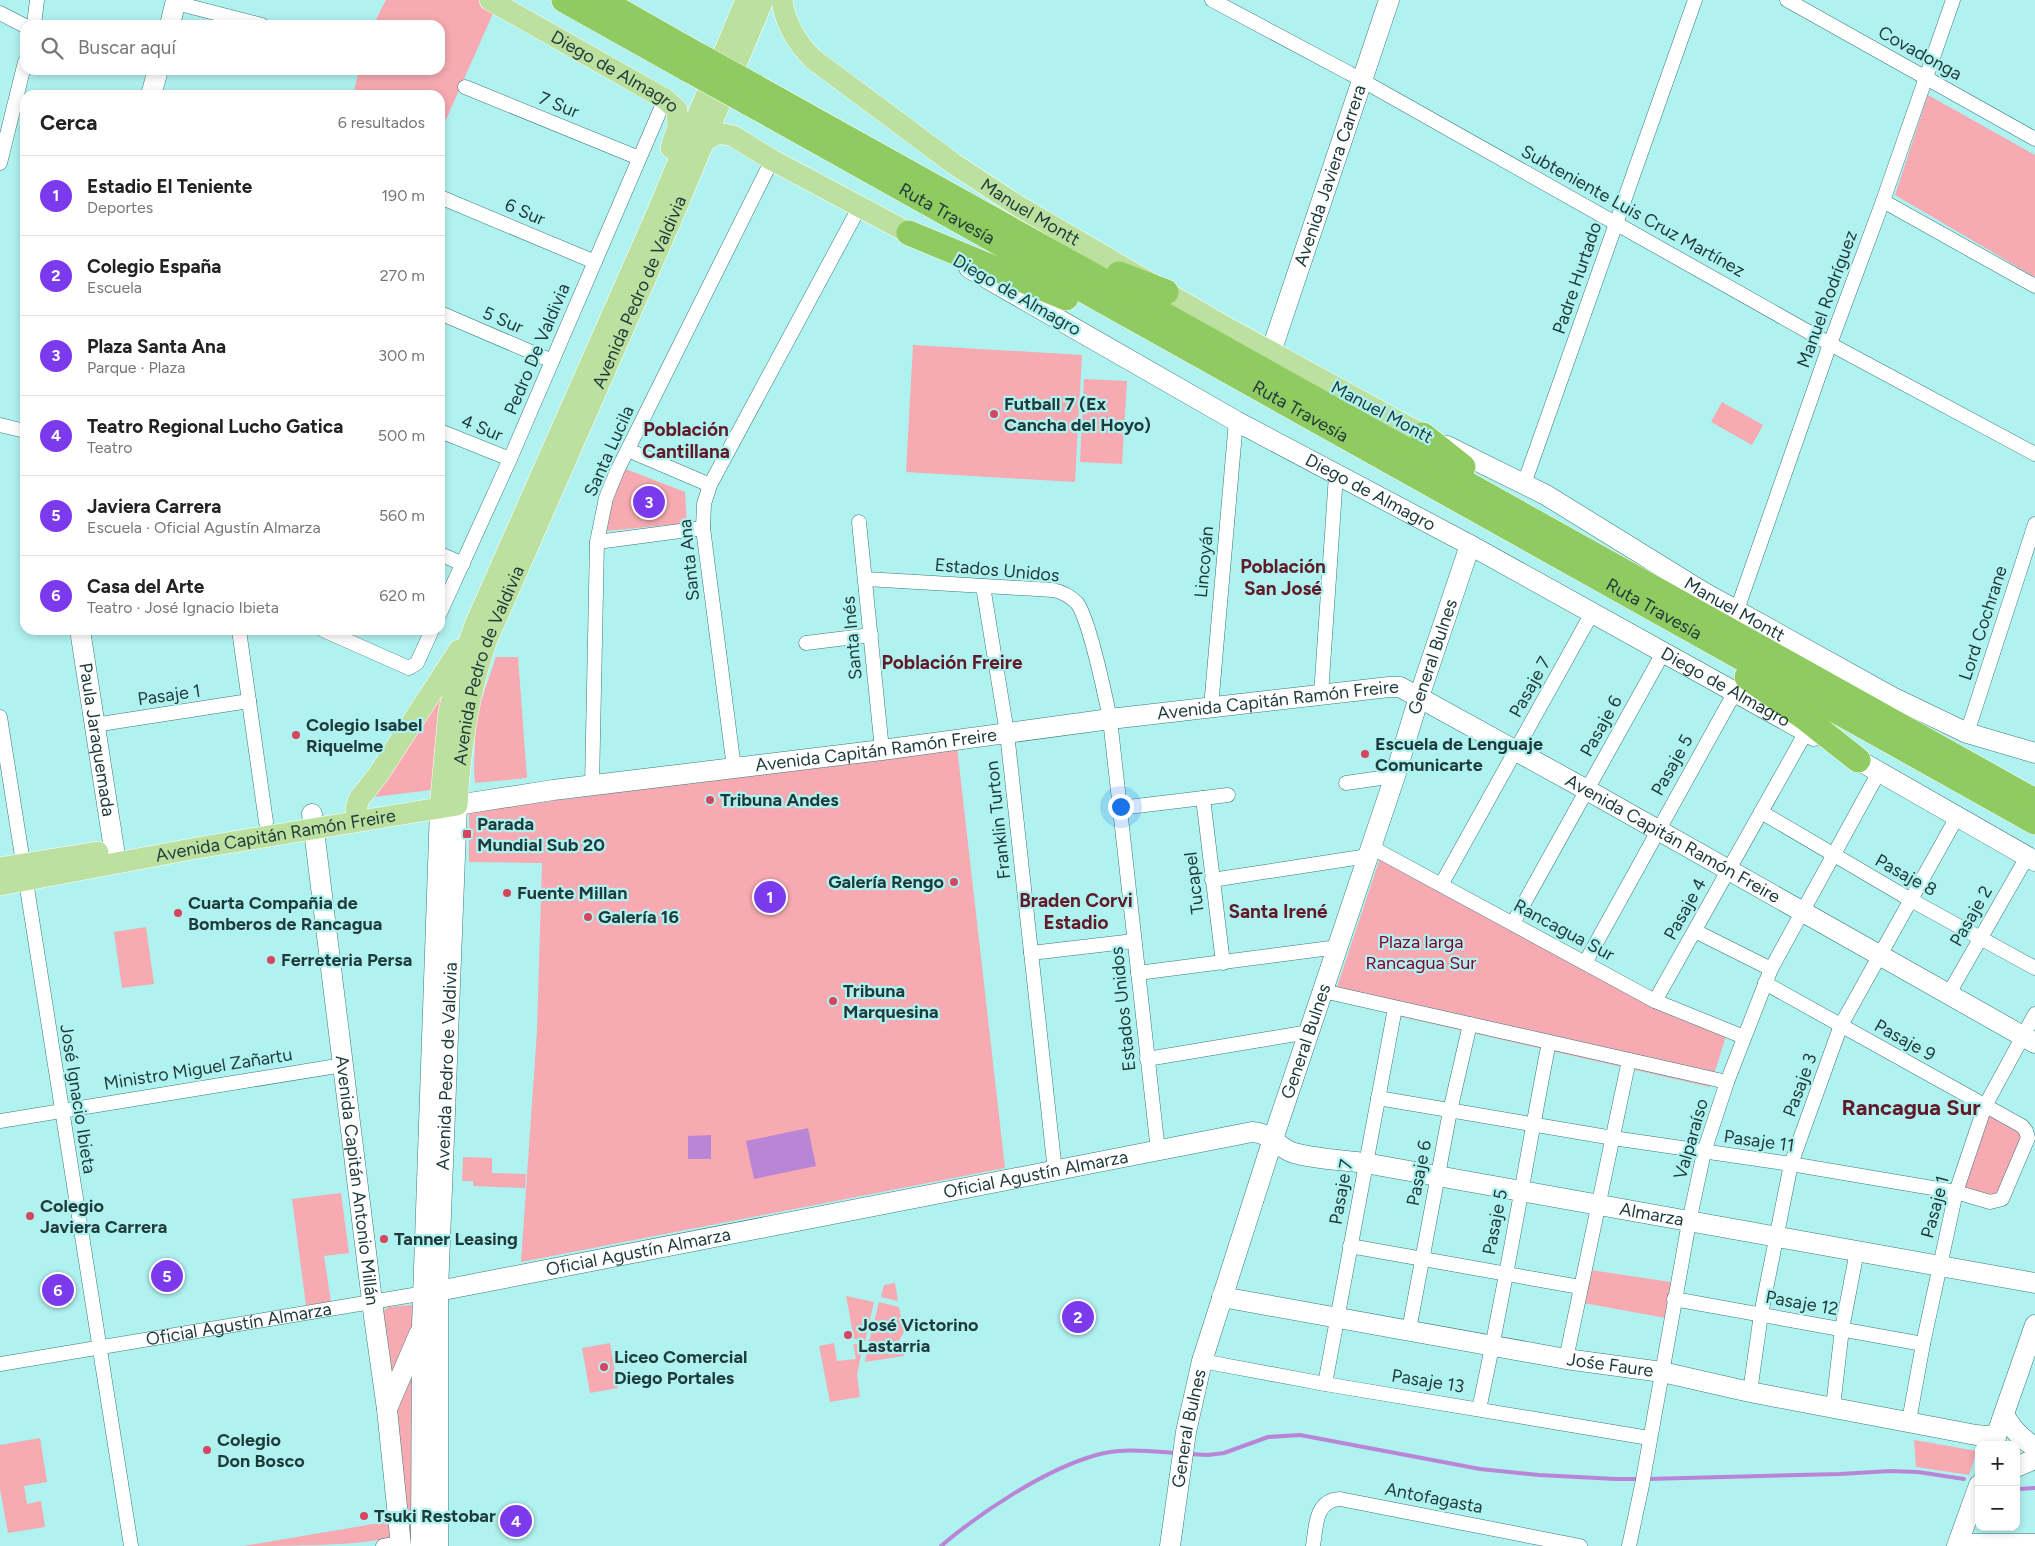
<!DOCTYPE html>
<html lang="es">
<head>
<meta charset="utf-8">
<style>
  body { margin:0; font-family:Figtree,sans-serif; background:#f6f6f6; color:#222 }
  .controls { position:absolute; right:15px; bottom:15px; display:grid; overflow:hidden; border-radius:10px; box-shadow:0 2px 8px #0003 }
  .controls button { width:45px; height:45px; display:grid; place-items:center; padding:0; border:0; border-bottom:1px solid #e0e0e0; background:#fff; color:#222; font:25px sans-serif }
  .you { position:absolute; left:1120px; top:806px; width:18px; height:18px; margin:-12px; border:4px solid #fff; border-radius:50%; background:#1a73e8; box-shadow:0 0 0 8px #1a73e833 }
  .badge { display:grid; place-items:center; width:32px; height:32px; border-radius:50%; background:#7c3aed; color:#fff; font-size:16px; font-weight:700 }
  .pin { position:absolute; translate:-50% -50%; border:2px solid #fff; box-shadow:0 1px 5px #0006 }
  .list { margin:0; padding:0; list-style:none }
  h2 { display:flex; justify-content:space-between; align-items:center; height:65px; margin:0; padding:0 20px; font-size:21px }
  h2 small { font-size:16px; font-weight:400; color:#767676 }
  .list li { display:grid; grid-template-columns:32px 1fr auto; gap:15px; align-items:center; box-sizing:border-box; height:80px; padding:0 20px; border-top:1px solid #e0e0e0 }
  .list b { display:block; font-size:19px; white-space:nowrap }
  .list p { margin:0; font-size:16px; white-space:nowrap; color:#767676 }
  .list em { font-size:16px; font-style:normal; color:#767676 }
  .icon { flex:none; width:28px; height:28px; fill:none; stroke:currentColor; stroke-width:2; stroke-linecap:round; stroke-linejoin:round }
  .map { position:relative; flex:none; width:2035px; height:1546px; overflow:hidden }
  .search { position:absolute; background:#fff; box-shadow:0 2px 8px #0003; left:20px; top:20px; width:425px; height:55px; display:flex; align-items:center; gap:12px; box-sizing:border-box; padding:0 18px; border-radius:15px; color:#767676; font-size:19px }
  .panel { position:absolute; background:#fff; box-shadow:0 2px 8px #0003; left:20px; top:90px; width:425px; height:545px; border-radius:15px }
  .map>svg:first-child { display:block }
</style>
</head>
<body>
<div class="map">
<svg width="2035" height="1546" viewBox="0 0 2035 1546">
  <rect width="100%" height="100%" fill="#b0f2f0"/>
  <!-- green -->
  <g fill="#f7aab1">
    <polygon points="386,0 480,0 495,9 440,133 440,95 353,95 359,70 440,70 440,25 373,25"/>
    <polygon points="1928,95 2035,155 2035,277 1895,195"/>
    <polygon points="913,345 1082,355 1075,482 906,472"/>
    <polygon points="1084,379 1127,381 1122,464 1080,462"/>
    <polygon points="1722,402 1763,425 1752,445 1711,422"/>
    <polygon points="623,468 685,492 687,523 607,531 610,511"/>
    <polygon points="496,657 518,657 527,778 475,783 474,769 476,716"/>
    <polygon points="444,681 431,790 366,798"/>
    <polygon points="957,747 1005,1168 521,1262 537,1031 542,863 469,862 469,812"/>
    <polygon points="1381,855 1727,1033 1710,1087 1389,1014 1334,996"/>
    <polygon points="146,927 154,984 122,988 114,932"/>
    <polygon points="1985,1106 2026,1131 2002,1199 1956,1193"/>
    <polygon points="463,1157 492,1158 492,1173 526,1174 525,1188 473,1186 473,1181 462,1181"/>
    <polygon points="341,1193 349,1253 324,1256 331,1302 306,1305 292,1199"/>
    <polygon points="1584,1269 1677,1283 1671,1319 1578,1302"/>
    <polygon points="895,1283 898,1301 881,1297 884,1285"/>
    <polygon points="846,1296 874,1302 865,1341 854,1339"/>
    <polygon points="879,1302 899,1307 904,1332 896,1346 869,1342"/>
    <polygon points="411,1305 417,1309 418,1325 392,1384 382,1313 388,1307"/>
    <polygon points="610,1343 618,1388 590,1393 582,1348"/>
    <polygon points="834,1343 837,1361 856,1359 853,1344 863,1345 857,1375 860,1397 830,1402 819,1346"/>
    <polygon points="868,1345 903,1350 904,1356 865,1362"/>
    <polygon points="416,1361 416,1546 408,1546 393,1411"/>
    <polygon points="40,1438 47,1482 24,1486 27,1504 41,1501 45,1527 8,1533 0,1489 0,1445"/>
    <polygon points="1914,1440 1977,1451 1969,1475 1916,1467"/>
    <path d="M391,1521L392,1537C364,1546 279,1546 243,1546Z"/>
  </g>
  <!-- water -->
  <g fill="#b986d5">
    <polygon points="808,1128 816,1166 754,1179 746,1141"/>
    <polygon points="711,1135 711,1159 688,1159 688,1136"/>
  </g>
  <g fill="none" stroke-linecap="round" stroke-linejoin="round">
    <!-- stream -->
    <g stroke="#b986d5" stroke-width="4">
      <polyline points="1189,1454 1208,1455 1224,1453 1268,1437 1300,1435 1480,1469 1539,1475 1616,1479 1640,1479"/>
      <polyline points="1647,1479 1840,1474 1890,1471 1918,1472 1964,1479"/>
      <polyline points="2019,1489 2035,1488"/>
      <path d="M941,1546C981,1512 1043,1471 1093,1456C1120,1447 1149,1451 1177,1453"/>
    </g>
    <defs>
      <g id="street">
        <polyline points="1212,0 1349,73 1830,344 2035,454"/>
        <polyline points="1787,0 2035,139"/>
        <polyline points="176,3 262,25"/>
        <polyline points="0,13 25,26"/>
        <polyline points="34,25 37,0"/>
        <polyline points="465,87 639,158"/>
        <polyline points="0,163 25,62"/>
        <polyline points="440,197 595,262"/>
        <polyline points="1883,201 2035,286"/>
        <polyline points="440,313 552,361"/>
        <polyline points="0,425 25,431"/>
        <polyline points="440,431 510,459"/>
        <polyline points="628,450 710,485"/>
        <polyline points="1524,484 1695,0"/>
        <polyline points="859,522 882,750"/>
        <polyline points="597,542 703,528"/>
        <polyline points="440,554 463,564"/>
        <path d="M866,579L1053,590C1063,592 1070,596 1077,603C1090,621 1105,695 1110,719L1158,1151"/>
        <polyline points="983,586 1007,733 1055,1171"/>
        <polyline points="1737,610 1830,344 1883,201 1953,0"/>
        <polyline points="440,613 510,459 665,99"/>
        <polyline points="239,630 266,822"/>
        <polyline points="323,630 409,668 417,663 432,630"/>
        <polyline points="806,643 871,635"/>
        <polyline points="1321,695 1336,475"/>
        <polyline points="1211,707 1236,421"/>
        <polyline points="0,717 131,1546"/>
        <polyline points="94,725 249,701"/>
        <polyline points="1967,733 2035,524"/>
        <polyline points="734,768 703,528 704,504 710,485 860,206"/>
        <polyline points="1346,783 1395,776"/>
        <polyline points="592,786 597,542 606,498 617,471 772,160"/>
        <polyline points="1203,798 1223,963"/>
        <polyline points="1120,808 1228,795"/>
        <polyline points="1761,812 1911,900 2035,968"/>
        <polyline points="1371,847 1655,1001 1744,1037"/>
        <polyline points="1212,880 1368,856"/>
        <polyline points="1441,885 1592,613"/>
        <polyline points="1513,923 1663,653"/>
        <polyline points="1695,931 1771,969"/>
        <polyline points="1031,953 1134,941"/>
        <polyline points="1585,963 1735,692"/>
        <polyline points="1138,973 1338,947"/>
        <polyline points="1323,991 1727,1082"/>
        <polyline points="1948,995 2027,857"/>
        <polyline points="1655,1001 1806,732"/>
        <polyline points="1147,1059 1309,1032"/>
        <polyline points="1378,1098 1613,1138 1791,1164 1956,1192 1990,1202 2002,1199 2028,1138 2026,1131 2022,1126 1765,983"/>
        <polyline points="0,1121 343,1065"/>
        <polyline points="1350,1246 1580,1287"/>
        <polyline points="1674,1299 1923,1344"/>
        <polyline points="1409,1330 1450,1111 1470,1024"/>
        <polyline points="1566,1359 1629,1060"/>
        <polyline points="1202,1361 1325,1384 1649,1438"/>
        <path id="s1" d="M0,1364L431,1292"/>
        <polyline points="1325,1384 1395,1008"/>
        <polyline points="1750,1392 1761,1314 1791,1164 1841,1025 1957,817"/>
        <polyline points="1833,1407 1842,1329 1857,1251"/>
        <path d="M1479,1409C1506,1287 1525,1164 1549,1042"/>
        <polyline points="1909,1421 1923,1344 1956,1192 1985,1106 2035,1014"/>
        <polyline points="1959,1541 2035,1541"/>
        <polyline points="383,1546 401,1543"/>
        <path d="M1313,1546C1316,1527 1315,1500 1340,1499L1580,1546"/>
        <polyline points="1629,1546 1642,1485 1689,1222 1704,1152 1727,1082 1771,969 1879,772"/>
      </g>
      <g id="secondary">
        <polyline points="170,25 176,0"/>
        <polyline points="151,95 158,70"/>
        <path id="s2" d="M969,268L1236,421L1470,545L1814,736"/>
        <path id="s3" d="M1271,352L1389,0"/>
        <path id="s4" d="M1447,446L1546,495L1703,592L1892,697L1967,733L2035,753"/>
        <path id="s5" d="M80,630L114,849"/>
        <polyline points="1846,753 2035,861"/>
        <path id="s6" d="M312,814L374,1317L387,1409L401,1546"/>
        <path id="s7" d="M438,1291L1252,1132C1272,1133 1279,1149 1294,1153C1316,1159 1342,1160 1365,1163L2035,1283"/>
        <path id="s8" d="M1222,1297L1566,1359L1662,1372L1750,1392L1976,1435L1996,1437"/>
        <polyline points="387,1409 419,1334"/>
        <path d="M2004,1415C2012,1429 2021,1439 2035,1447"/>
        <polyline points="1993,1445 2035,1325"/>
        <polyline points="2016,1467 2035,1459"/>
        <polyline points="421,1546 422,1326 440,808"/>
        <path id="s9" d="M438,1546V1291L457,805L553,790L882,750L1110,719L1389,687H1400L1587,790L2035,1043"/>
        <path id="s10" d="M1170,1546L1186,1432L1202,1361L1273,1139L1395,776L1419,697L1470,545"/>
        <polyline points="1957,1546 1979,1485"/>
      </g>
      <g id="primary">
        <path id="s11" d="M490,0L665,99L677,110L678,126L671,148"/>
        <path id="s12" d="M782,0C785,24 796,42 813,59L954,164L1015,204L1222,325L1423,435"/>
        <polyline points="705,140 719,133 733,136 772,160 909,233"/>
        <polyline points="440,808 449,711 461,664 475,625 657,213 746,0"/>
        <polyline points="358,820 356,808 359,799 378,775 459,650"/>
        <polyline points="0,868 98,852"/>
        <path id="s13" d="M0,885L197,848L457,805C460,750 468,695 486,642L672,218L763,0"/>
      </g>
      <g id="highway">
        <polyline points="564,0 689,70"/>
        <polyline points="601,0 698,55"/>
        <polyline points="754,86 2035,801"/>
        <path id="s14" d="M747,102L2035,822"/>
        <polyline points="909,233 1066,298"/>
        <polyline points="1119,274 1166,292"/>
        <polyline points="1423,435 1463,467"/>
        <polyline points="1747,677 1805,718 1858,760"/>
      </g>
    </defs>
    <!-- street casing -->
    <use href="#street" stroke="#387a78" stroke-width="15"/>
    <!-- secondary casing -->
    <use href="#secondary" stroke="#387a78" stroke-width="21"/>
    <!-- primary casing -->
    <use href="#primary" stroke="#fff" stroke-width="22"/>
    <!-- highway casing -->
    <use href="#highway" stroke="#fff" stroke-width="26"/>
    <!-- street -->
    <use href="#street" stroke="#fff" stroke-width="14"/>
    <!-- secondary -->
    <use href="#secondary" stroke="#fff" stroke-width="20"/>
    <!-- primary -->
    <use href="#primary" stroke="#bce0a0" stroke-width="21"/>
    <!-- highway -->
    <use href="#highway" stroke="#8fcb60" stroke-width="25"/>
    <defs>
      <g id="highway-bridge">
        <polyline points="698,55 754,86"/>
        <polyline points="689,70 747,102"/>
      </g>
    </defs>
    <!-- highway-bridge casing -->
    <use href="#highway-bridge" stroke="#fff" stroke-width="26" stroke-linecap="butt"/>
    <!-- highway-bridge -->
    <use href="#highway-bridge" stroke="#8fcb60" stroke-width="25"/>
  </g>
  <!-- markers -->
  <g fill="#d54560" stroke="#b0f2f0" stroke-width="2">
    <circle cx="994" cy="414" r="5"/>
    <circle cx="296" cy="735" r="5"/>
    <circle cx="1365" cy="754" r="5"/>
    <circle cx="710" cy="800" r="5"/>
    <rect x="462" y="829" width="10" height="10" rx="2.5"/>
    <circle cx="954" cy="882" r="5"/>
    <circle cx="507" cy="893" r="5"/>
    <circle cx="178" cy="913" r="5"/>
    <circle cx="588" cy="917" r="5"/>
    <circle cx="271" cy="960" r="5"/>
    <circle cx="833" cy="1001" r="5"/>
    <circle cx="30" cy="1216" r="5"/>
    <circle cx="384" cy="1239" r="5"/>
    <circle cx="848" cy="1335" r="5"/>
    <circle cx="604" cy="1367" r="5"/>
    <circle cx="207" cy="1450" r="5"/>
    <circle cx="364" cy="1516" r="5"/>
  </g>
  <g text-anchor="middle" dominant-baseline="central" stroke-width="4.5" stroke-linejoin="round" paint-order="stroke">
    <!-- street labels -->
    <g font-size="18" fill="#1f3a3a" stroke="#b0f2f0">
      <text transform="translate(1920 53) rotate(29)">Covadonga</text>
      <text stroke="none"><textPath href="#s11" startOffset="144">Diego de Almagro</textPath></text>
      <text transform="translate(559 105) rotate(22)">7 Sur</text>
      <text stroke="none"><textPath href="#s3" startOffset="186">Avenida Javiera Carrera</textPath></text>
      <text stroke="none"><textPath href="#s12" startOffset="334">Manuel Montt</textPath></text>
      <text transform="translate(1633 211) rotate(29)">Subteniente Luis Cruz Martínez</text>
      <text transform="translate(525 212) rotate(23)">6 Sur</text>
      <text stroke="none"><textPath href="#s14" startOffset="229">Ruta Travesía</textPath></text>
      <text transform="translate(1577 278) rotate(-71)">Padre Hurtado</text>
      <text stroke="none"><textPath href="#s13" startOffset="1012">Avenida Pedro de Valdivia</textPath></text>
      <text transform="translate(1017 295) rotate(30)">Diego de Almagro</text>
      <text transform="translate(1827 299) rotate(-70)">Manuel Rodríguez</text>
      <text transform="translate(503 320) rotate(23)">5 Sur</text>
      <text transform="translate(537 349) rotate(-67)">Pedro De Valdivia</text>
      <text stroke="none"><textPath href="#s14" startOffset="634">Ruta Travesía</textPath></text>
      <text transform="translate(1382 412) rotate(28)">Manuel Montt</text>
      <text transform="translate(482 428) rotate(22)">4 Sur</text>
      <text transform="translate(609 451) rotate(-66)">Santa Lucila</text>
      <text stroke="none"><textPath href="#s2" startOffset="460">Diego de Almagro</textPath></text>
      <text transform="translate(689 560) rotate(-96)">Santa Ana</text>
      <text transform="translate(1204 562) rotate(-85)">Lincoyán</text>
      <text transform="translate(997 570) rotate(5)">Estados Unidos</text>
      <text stroke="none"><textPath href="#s14" startOffset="1039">Ruta Travesía</textPath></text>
      <text stroke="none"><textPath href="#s4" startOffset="331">Manuel Montt</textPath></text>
      <text transform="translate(1983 623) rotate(-72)">Lord Cochrane</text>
      <text transform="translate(852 638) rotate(-95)">Santa Inés</text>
      <text stroke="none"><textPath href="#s10" startOffset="929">General Bulnes</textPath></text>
      <text stroke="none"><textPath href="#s13" startOffset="608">Avenida Pedro de Valdivia</textPath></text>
      <text transform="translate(1530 687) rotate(-61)">Pasaje 7</text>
      <text stroke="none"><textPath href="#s2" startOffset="865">Diego de Almagro</textPath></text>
      <text transform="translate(169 695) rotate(-8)">Pasaje 1</text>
      <text stroke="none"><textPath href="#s9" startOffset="1569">Avenida Capitán Ramón Freire</textPath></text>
      <text transform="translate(1601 726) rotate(-61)">Pasaje 6</text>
      <text stroke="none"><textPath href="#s5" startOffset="111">Paula Jaraquemada</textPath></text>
      <text stroke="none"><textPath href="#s9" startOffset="1164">Avenida Capitán Ramón Freire</textPath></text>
      <text transform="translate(1672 765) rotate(-61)">Pasaje 5</text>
      <text transform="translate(998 820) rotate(-96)">Franklin Turton</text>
      <text stroke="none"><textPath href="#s13" startOffset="280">Avenida Capitán Ramón Freire</textPath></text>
      <text stroke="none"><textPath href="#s9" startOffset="2004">Avenida Capitán Ramón Freire</textPath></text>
      <text transform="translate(1906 875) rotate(29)">Pasaje 8</text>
      <text transform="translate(1194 883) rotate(-97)">Tucapel</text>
      <text transform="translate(1685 909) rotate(-61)">Pasaje 4</text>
      <text transform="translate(1971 916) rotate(-60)">Pasaje 2</text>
      <text transform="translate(1564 930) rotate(28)">Rancagua Sur</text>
      <text transform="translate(1123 1009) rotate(-96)">Estados Unidos</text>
      <text transform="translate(1905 1040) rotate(29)">Pasaje 9</text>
      <text stroke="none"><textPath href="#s10" startOffset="524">General Bulnes</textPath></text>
      <text stroke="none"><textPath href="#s9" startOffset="480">Avenida Pedro de Valdivia</textPath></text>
      <text transform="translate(198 1069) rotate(-9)">Ministro Miguel Zañartu</text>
      <text transform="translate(1800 1085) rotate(-70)">Pasaje 3</text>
      <text transform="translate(78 1099) rotate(81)">José Ignacio Ibieta</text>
      <text transform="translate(1691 1139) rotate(-74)">Valparaíso</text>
      <text transform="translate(1759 1141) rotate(8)">Pasaje 11</text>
      <text transform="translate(1419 1173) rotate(-79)">Pasaje 6</text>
      <text stroke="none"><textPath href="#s7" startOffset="609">Oficial Agustín Almarza</textPath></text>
      <text stroke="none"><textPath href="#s6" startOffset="369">Avenida Capitán Antonio Millán</textPath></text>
      <text transform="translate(1341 1192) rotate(-80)">Pasaje 7</text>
      <text transform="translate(1935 1207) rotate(-75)">Pasaje 1</text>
      <text stroke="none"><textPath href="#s7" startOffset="1240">Almarza</textPath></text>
      <text transform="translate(1495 1222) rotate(-79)">Pasaje 5</text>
      <text stroke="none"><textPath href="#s7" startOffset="204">Oficial Agustín Almarza</textPath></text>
      <text transform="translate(1802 1303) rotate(10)">Pasaje 12</text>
      <text stroke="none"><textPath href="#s1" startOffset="242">Oficial Agustín Almarza</textPath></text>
      <text stroke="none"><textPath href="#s8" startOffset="394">Jośe Faure</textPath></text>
      <text transform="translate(1428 1381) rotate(9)">Pasaje 13</text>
      <text stroke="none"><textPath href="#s10" startOffset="119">General Bulnes</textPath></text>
      <text transform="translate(1434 1498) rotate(11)">Antofagasta</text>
    </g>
    <!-- poi labels -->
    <g font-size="18" font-weight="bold" fill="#1f3a3a" stroke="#b0f2f0" text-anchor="start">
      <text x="1004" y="404">Futball 7 (Ex<tspan x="1004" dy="21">Cancha del Hoyo)</tspan></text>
      <text x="306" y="725">Colegio Isabel<tspan x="306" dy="21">Riquelme</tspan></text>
      <text x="1375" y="744">Escuela de Lenguaje<tspan x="1375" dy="21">Comunicarte</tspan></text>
      <text x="720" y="800">Tribuna Andes</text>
      <text x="477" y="824">Parada<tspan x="477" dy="21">Mundial Sub 20</tspan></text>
      <text x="944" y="882" text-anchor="end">Galería Rengo</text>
      <text x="517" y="893">Fuente Millan</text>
      <text x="188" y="903">Cuarta Compañia de<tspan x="188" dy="21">Bomberos de Rancagua</tspan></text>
      <text x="598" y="917">Galería 16</text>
      <text x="281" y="960">Ferreteria Persa</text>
      <text x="843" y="991">Tribuna<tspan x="843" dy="21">Marquesina</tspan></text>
      <text x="40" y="1206">Colegio<tspan x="40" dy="21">Javiera Carrera</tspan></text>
      <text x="394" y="1239">Tanner Leasing</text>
      <text x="858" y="1325">José Victorino<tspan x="858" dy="21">Lastarria</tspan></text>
      <text x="614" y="1357">Liceo Comercial<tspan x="614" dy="21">Diego Portales</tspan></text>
      <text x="217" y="1440">Colegio<tspan x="217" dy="21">Don Bosco</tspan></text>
      <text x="374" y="1516">Tsuki Restobar</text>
    </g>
    <!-- park labels -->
    <g font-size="18" fill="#84012c" stroke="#b0f2f0">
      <text x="1421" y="942">Plaza larga<tspan x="1421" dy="21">Rancagua Sur</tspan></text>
    </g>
    <!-- neighbourhood labels -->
    <g font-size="19" font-weight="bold" fill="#601a28" stroke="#b0f2f0">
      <text x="686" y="429">Población<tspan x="686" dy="22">Cantillana</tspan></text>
      <text x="1283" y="566">Población<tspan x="1283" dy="22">San José</tspan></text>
      <text x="952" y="662">Población Freire</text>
      <text x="1076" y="900">Braden Corvi<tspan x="1076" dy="22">Estadio</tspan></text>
      <text x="1278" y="911">Santa Irené</text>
    </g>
    <!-- district labels -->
    <g font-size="22" font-weight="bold" fill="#601a28" stroke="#b0f2f0">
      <text x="1911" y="1107">Rancagua Sur</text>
    </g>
  </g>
</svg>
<div class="controls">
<button>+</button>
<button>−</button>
</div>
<div class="you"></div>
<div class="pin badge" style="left:770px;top:897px">1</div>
<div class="pin badge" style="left:1078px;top:1317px">2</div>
<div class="pin badge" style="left:649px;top:502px">3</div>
<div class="pin badge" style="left:516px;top:1521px">4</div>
<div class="pin badge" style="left:167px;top:1276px">5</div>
<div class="pin badge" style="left:58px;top:1290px">6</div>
<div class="search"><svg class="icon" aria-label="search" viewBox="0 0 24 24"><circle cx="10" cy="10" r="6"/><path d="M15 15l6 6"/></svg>Buscar aquí</div>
<section class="panel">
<h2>Cerca<small>6 resultados</small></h2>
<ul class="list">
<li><span class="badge">1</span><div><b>Estadio El Teniente</b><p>Deportes</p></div><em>190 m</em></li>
<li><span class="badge">2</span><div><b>Colegio España</b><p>Escuela</p></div><em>270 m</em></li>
<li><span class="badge">3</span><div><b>Plaza Santa Ana</b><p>Parque · Plaza</p></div><em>300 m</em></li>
<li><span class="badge">4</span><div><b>Teatro Regional Lucho Gatica</b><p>Teatro</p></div><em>500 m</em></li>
<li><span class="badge">5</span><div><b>Javiera Carrera</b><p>Escuela · Oficial Agustín Almarza</p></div><em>560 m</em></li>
<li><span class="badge">6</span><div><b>Casa del Arte</b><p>Teatro · José Ignacio Ibieta</p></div><em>620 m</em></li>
</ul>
</section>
</div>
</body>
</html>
